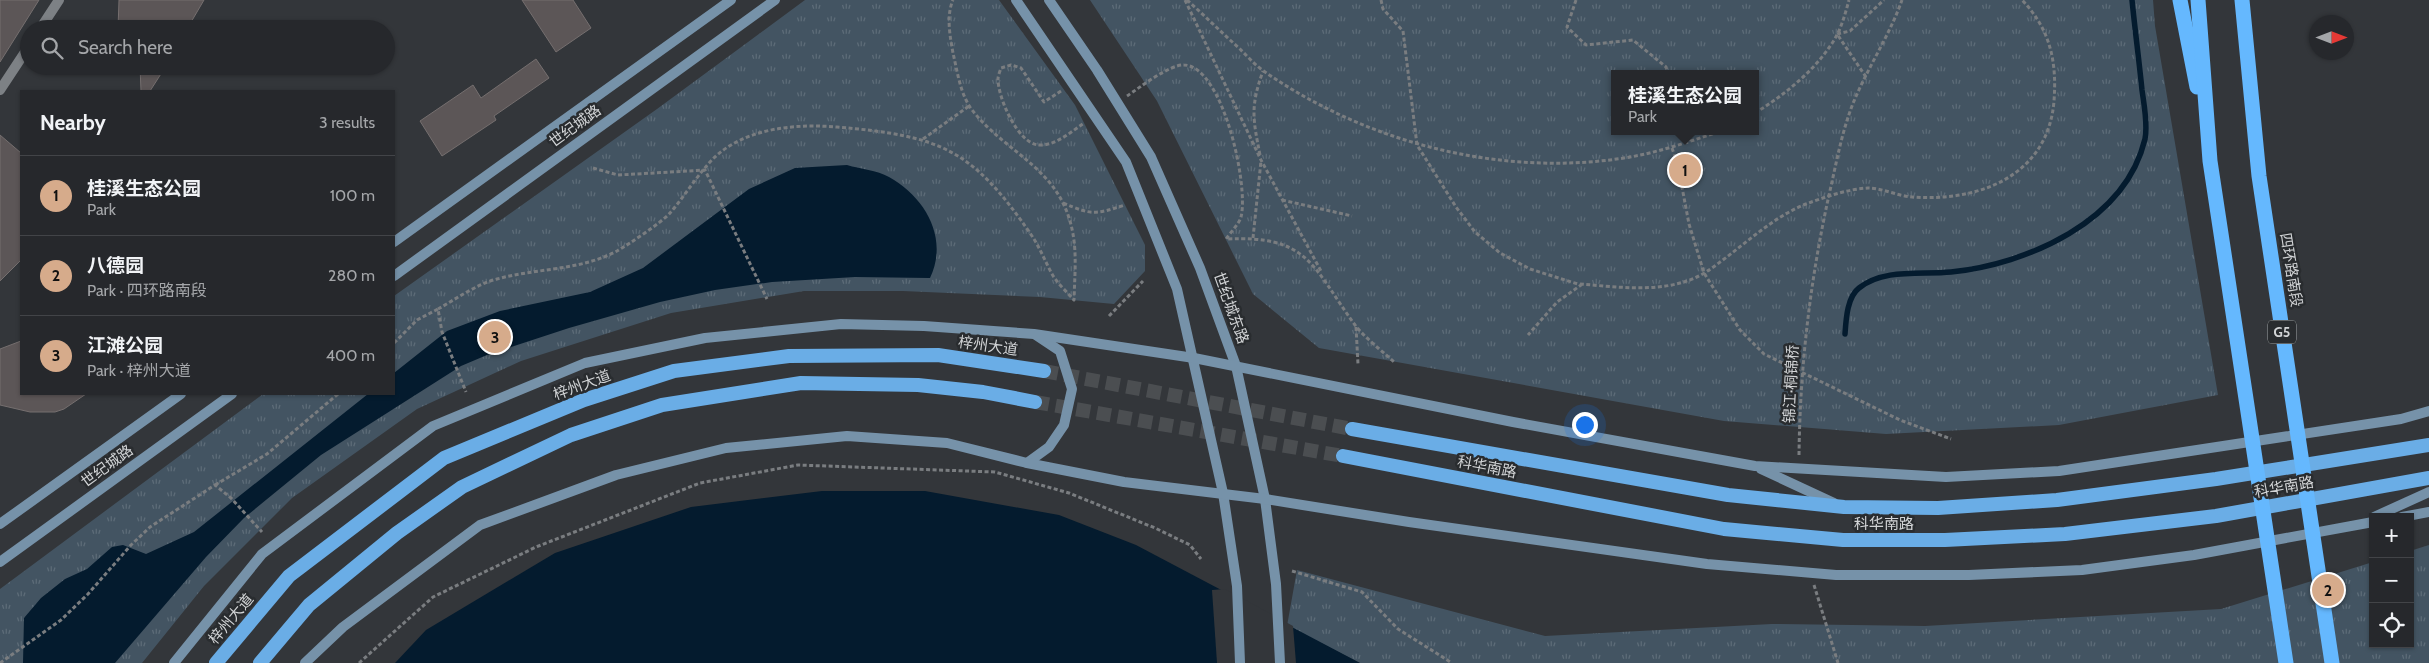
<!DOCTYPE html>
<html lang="en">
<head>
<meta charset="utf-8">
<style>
  body { margin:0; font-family:Cabin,"Noto Sans SC",sans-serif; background:#2e3034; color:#f1f3f6 }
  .controls { position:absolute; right:15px; bottom:15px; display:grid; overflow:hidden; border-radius:0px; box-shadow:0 1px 4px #0004 }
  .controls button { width:45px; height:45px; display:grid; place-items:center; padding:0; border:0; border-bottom:1px solid #424448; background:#26282c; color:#f1f3f6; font:25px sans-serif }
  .compass { position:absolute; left:2309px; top:15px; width:45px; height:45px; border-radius:50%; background:#26282c; box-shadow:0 1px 4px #0004; rotate:90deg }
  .you { position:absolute; left:1584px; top:424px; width:18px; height:18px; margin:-12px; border:4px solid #fff; border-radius:50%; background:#1a73e8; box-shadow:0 0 0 8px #1a73e833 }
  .badge { display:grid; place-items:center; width:32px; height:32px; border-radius:50%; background:#d6ab8b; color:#111; font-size:16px; font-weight:700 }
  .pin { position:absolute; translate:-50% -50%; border:2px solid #fff; box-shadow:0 1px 5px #0006 }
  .popup { position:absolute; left:1611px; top:70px; width:148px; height:65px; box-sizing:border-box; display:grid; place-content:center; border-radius:0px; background:#26282c; filter:drop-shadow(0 1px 4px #0005); font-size:16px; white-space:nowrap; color:#a4a6a9 }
  .popup b { font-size:19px; color:#f1f3f6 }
  .popup::after { content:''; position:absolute; left:50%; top:100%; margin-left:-10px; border:10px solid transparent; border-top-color:#26282c }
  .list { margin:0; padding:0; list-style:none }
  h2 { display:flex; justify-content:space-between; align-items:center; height:65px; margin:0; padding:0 20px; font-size:21px }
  h2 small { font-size:16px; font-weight:400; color:#a4a6a9 }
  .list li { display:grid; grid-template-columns:32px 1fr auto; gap:15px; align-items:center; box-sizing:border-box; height:80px; padding:0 20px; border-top:1px solid #424448 }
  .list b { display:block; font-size:19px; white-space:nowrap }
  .list p { margin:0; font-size:16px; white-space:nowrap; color:#a4a6a9 }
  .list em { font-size:16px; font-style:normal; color:#a4a6a9 }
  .icon { flex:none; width:28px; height:28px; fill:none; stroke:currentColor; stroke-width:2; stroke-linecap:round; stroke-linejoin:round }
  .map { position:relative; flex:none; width:2429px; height:663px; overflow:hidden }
  .search { position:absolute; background:#26282c; box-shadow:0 1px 4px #0004; left:20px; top:20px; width:375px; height:55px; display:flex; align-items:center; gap:12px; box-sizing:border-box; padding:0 18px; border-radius:28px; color:#a4a6a9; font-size:19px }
  .panel { position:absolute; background:#26282c; box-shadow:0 1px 4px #0004; left:20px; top:90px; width:375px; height:305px; border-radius:0px }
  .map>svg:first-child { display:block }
</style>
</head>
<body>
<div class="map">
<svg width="2429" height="663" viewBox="0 0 2429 663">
  <defs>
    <pattern id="park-tufts" width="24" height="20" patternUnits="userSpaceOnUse" patternTransform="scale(1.25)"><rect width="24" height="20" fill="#435462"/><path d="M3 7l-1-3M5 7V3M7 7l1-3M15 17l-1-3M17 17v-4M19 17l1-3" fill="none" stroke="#5d6c78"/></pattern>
  </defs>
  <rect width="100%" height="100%" fill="#33363a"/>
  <!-- park -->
  <g fill="url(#park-tufts)" fill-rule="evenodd">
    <polygon points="805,0 999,0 1075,105 1145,245 1145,271 1114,304 1040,297 903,291 804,291 671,313 521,361 417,409 292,498 204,586 142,663 0,663 0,589 263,394 394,394 394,296 657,109"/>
    <path d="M1090,0H2153L2155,26L2218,395L2059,425L1886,434L1724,421L1319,348L1253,294L1157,101ZM1615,74H1755V131H1615Z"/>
    <polygon points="2429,545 2429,663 1360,663 1287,626 1297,570 1545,636 1772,624 1925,626 2221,609 2373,562 2373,644 2410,644 2410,551"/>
  </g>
  <!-- water -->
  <g fill="#041b2e">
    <path d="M847,165C860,169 877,170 889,177C925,197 949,238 930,278L855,277L772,282L715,290L660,302L569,328L487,355L461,366L321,455L244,518L206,557L115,663H23L24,618L41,598L65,579L87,569L112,547L123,545L146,554L194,532L368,394H394V373L447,331L500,311L590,292L643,268L749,189L795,168Z"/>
    <polygon points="822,491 925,491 1059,515 1136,545 1360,663 395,663 426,630 555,553 691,507"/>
  </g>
  <!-- pier -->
  <polygon fill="#33363a" points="1225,589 1293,626 1296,663 1217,663 1212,590"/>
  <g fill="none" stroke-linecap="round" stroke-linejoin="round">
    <!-- stream -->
    <path stroke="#041b2e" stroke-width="5.5" d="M1845,334C1846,320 1847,297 1859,288C1884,268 1921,275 1951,272C2027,264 2125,222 2145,139C2148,124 2144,105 2142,90C2139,60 2135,30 2132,0"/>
  </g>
  <!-- building -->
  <g fill="#5c5657" stroke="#756f6f">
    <polygon points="0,0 39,0 0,62"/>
    <polygon points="119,0 204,0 187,29 118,29"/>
    <polygon points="522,0 573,0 591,28 556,52"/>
    <polygon points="536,59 549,78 494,116 496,120 442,156 420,121 473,85 481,98"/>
    <polygon points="140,66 166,66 150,91 141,91"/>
    <polygon points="0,135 21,153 21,260 0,281"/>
    <polygon points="21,341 21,394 86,394 64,409 55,412 30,412 0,405 0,349"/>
  </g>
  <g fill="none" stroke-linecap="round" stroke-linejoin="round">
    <!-- trunk-tunnel -->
    <g stroke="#4b4e51" stroke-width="14" stroke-dasharray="14 7" stroke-linecap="butt">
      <polyline points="1044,371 1352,429"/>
      <polyline points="1035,402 1343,456"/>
    </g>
    <!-- path -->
    <g stroke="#7a7d80" stroke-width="3" stroke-dasharray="4 2.5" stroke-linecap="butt">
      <polyline points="1185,0 1261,160 1322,273"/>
      <path d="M1187,0C1205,16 1222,33 1240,49C1248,57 1256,66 1265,72C1368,143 1500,177 1624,158C1658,153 1690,141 1722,131"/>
      <polyline points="1381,0 1383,9 1403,31 1417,145 1456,207 1475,232 1500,253 1530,269 1581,285 1557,302 1528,335"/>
      <polyline points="1576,0 1567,27 1586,45 1633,40 1666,67 1668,74"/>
      <polyline points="1866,77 1837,34 1850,31 1884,0"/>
      <path d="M1061,91L1044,102L1021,68L1011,65L1001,68C1000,71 998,76 998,79C998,98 1018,144 1039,145C1055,146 1071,132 1084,123"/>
      <path d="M1127,96C1139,88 1170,64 1184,65C1223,66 1249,186 1241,217C1239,224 1230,233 1226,239C1309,235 1312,266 1355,325C1365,338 1381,350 1394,362"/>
      <path d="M1755,113C1786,94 1821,66 1838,33C1843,22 1846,11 1849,0"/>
      <polyline points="1687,131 1690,141"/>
      <polyline points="923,139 969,106"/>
      <polyline points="1672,148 1678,166 1689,224 1704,273 1740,330 1764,354 1900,420 1951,439"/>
      <path d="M1260,155C1253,119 1250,107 1263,71"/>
      <polyline points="593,168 618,175 705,170 767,299"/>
      <polyline points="1282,200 1352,216"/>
      <path d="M1063,203C1092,215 1094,215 1125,205"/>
      <polyline points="1253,238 1261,161"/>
      <path d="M1580,284C1620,287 1669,295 1706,272C1738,251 1770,218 1806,204C1825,197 1848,189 1868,188C1882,188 1898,196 1912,197C1979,202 2048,176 2054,101C2057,61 2050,29 2022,0"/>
      <path d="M438,309C456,299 477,284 497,279C537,268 579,271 617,251C629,244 661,223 670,213C686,195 704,164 722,151C754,127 799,124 837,127C940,136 972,148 1032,236C1040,248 1045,261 1052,274C1057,283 1067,292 1074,300C1075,265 1079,236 1063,203C1043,162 996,144 970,107C960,92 957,70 953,53C950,36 946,16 953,0"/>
      <polyline points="1109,316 1143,281"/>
      <polyline points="1356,327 1358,364"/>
      <polyline points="394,343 417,320 438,309 442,332 466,392"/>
      <path d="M1799,455C1800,367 1810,281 1829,195C1836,165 1841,135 1852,106C1866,70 1889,37 1902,0"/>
      <polyline points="215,485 267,454 338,394"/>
      <polyline points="1292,571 1362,592 1398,629 1452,663"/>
      <polyline points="1814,585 1838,663"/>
      <polyline points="0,663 61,620 88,594 131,545 150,527 215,485 231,498 262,532"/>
      <polyline points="359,663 433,597 536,547 700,483 798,465 995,472 1069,493 1155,528 1190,545 1201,559"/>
    </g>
    <!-- minor -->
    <g stroke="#7d8185" stroke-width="10">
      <polyline points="40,29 59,0"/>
      <polyline points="0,90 29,46"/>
    </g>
    <!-- secondary -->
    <g stroke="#7692a9" stroke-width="10">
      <polyline points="1016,0 1126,162 1177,289 1223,493 1237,586 1240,663"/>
      <polyline points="1049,0 1097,70 1151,157 1200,268 1236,366 1265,499 1276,584 1280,663"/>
      <polyline points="394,242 731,0"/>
      <polyline points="394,276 775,0"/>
      <polyline points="1027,463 1049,447 1064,425 1072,389 1060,351 1036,335"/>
      <polyline points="1761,469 1834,503"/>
      <polyline points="2374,517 2429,492"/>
      <polyline points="2402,517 2429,512"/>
      <polyline points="0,524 181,394"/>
      <polyline points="0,562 232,394"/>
      <polyline points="174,663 262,554 433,426 585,363 705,338 841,324 924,326 1034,334 1194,358 1513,422 1755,466 1946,477 2059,471 2401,419 2429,411"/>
      <polyline points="305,663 343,627 480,525 616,475 726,448 847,436 947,443 1027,463 1124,482 1265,499 1409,522 1707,564 1836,575 1969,575 2082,570 2194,555 2373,522"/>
    </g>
    <!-- trunk -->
    <g stroke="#6aade6" stroke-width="14">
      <polyline points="1352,429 1728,495 1844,507 1938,508 2057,500 2216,479 2429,445"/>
      <polyline points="1343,456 1724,529 1843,540 1945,540 2065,534 2216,516 2429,478"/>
      <polyline points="216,663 289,576 444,458 584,400 674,371 789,356 938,355 1044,371"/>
      <polyline points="260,663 309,605 397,533 462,487 571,435 662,405 801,383 918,385 983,392 1035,402"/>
    </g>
    <!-- motorway -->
    <g stroke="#65b8fe" stroke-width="15">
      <polyline points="2180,0 2197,87"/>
      <polyline points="2198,0 2210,161 2286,663"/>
      <polyline points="2242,0 2259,176 2332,663"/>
    </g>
  </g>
  <g text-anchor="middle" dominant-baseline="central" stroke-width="5" stroke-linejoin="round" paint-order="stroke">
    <!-- shield labels -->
    <rect fill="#292c2f" stroke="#9fa2a4" stroke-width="1" x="2268" y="320.5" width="28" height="23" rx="4"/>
    <g font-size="14" font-weight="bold" fill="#d2d4d6">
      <text x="2282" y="332">G5</text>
    </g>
    <!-- street labels -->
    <g font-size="15" fill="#d2d4d6" stroke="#292c2f">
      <text transform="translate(575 126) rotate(-36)">世纪城路</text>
      <text transform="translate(2291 270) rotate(81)">四环路南段</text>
      <text transform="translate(1231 308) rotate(70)">世纪城东路</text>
      <text transform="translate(988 346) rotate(8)">梓州大道</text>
      <text transform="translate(1791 384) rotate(-87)">锦江·桐锦桥</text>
      <text transform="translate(582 385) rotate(-20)">梓州大道</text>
      <text transform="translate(107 466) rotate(-36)">世纪城路</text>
      <text transform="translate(1487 467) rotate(11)">科华南路</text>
      <text transform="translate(2284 487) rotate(-10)">科华南路</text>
      <text x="1884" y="524">科华南路</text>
      <text transform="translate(231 619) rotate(-50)">梓州大道</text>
    </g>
  </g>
</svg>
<div class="controls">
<button>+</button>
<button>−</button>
<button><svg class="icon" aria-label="locate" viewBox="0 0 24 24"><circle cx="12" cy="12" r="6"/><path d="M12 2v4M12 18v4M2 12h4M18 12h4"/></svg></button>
</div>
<svg class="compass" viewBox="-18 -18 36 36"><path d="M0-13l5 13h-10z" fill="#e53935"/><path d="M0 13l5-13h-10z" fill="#a4a6a9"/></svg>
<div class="you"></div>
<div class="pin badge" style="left:1685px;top:170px">1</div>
<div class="popup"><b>桂溪生态公园</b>Park</div>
<div class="pin badge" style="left:2328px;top:590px">2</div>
<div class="pin badge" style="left:495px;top:337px">3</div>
<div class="search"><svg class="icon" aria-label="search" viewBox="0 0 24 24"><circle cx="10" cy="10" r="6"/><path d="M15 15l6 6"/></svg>Search here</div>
<section class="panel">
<h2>Nearby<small>3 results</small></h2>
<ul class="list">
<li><span class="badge">1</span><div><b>桂溪生态公园</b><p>Park</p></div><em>100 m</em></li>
<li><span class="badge">2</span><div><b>八德园</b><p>Park · 四环路南段</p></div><em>280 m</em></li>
<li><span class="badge">3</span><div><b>江滩公园</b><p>Park · 梓州大道</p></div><em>400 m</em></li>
</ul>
</section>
</div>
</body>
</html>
